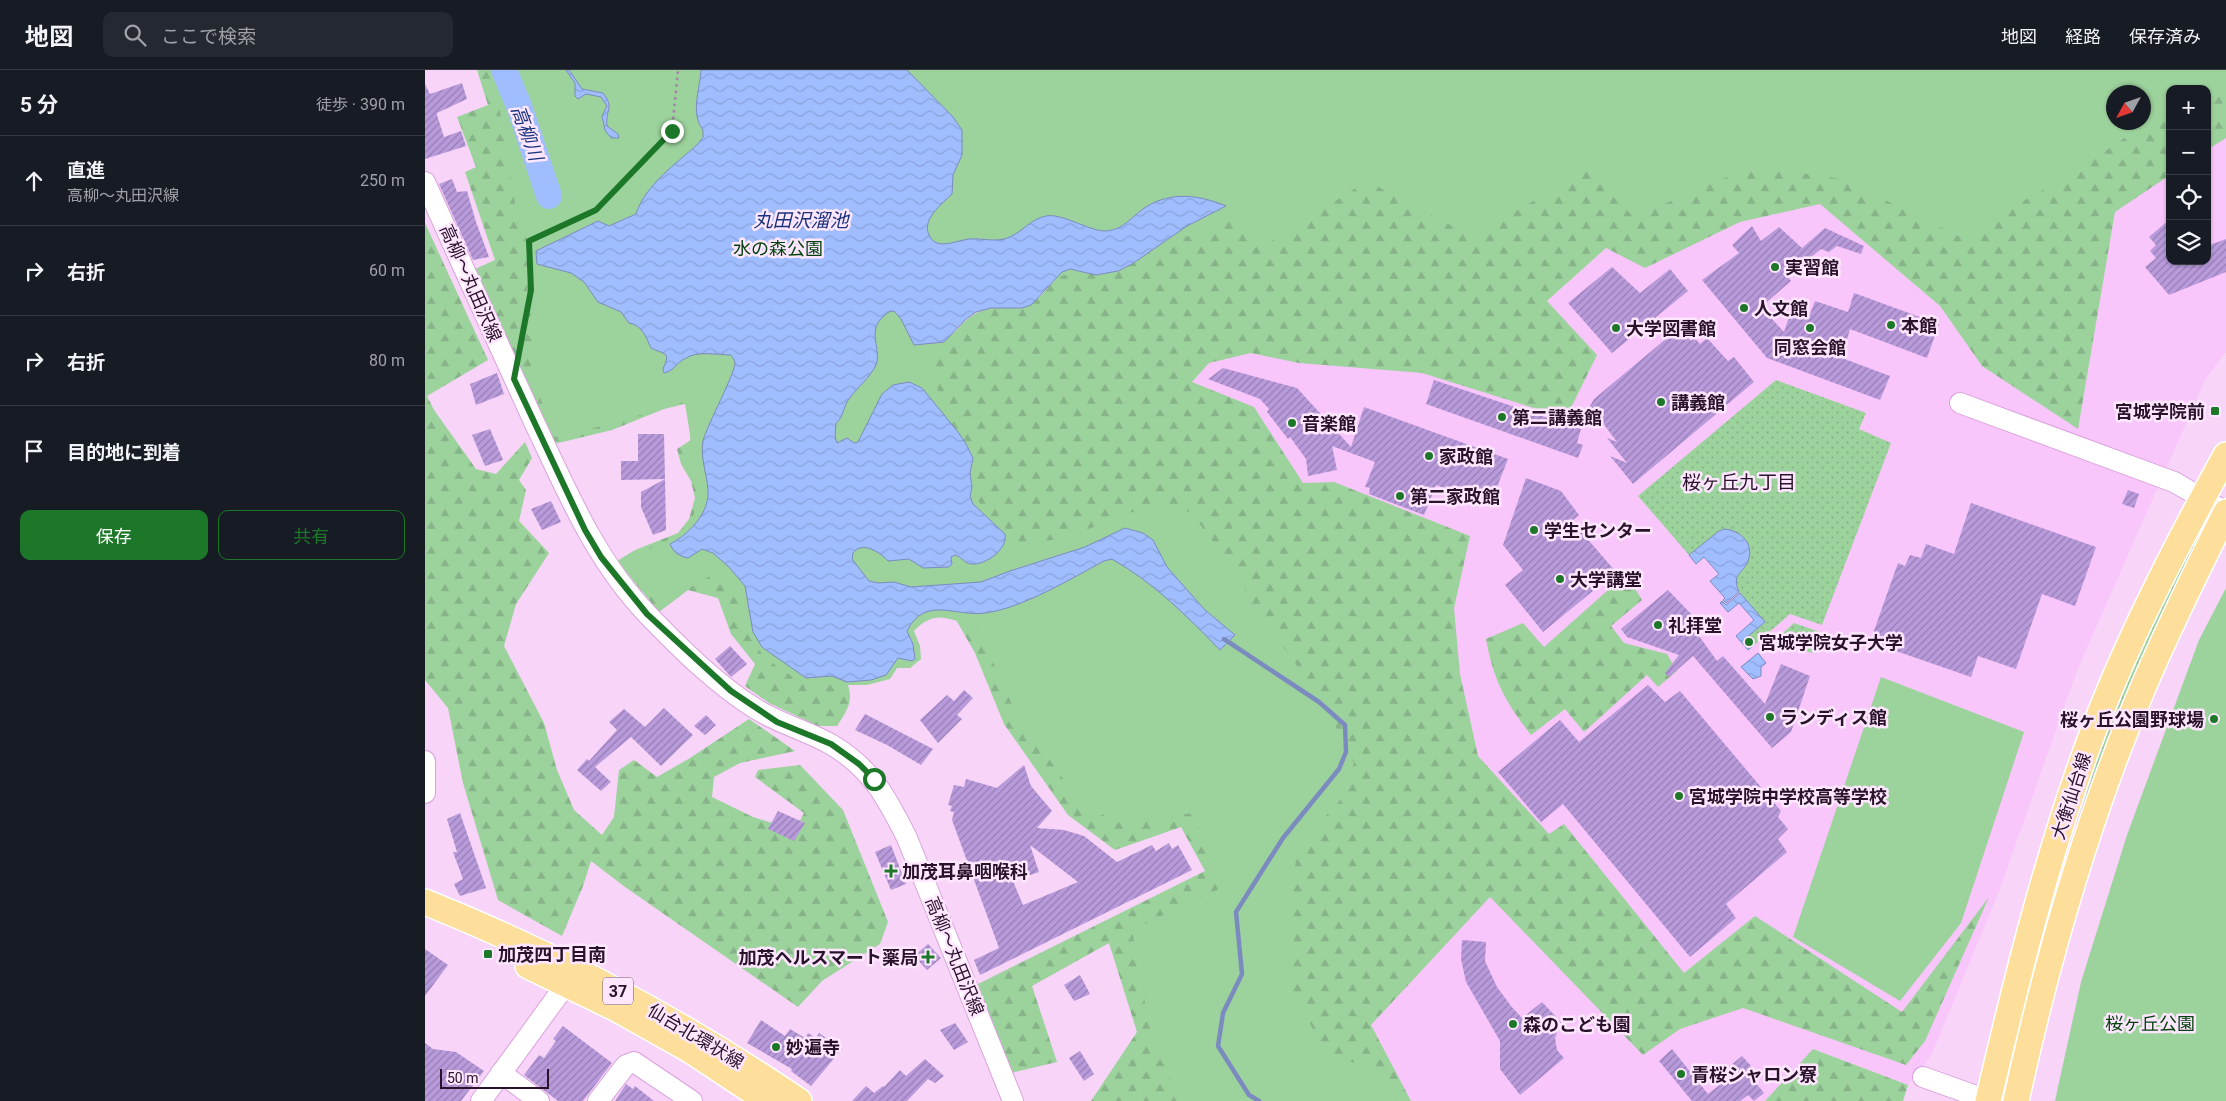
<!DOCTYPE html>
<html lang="ja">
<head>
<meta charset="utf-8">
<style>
  body { margin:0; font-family:Roboto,"Noto Sans JP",sans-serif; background:#242831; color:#f1f3f6 }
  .controls { position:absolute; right:15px; top:15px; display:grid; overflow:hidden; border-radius:10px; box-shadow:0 1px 4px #0004 }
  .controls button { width:45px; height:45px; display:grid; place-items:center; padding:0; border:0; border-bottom:1px solid #363941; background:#171b24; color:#f1f3f6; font:25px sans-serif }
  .compass { position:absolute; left:1681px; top:15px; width:45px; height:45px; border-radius:50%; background:#171b24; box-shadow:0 1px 4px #0004; rotate:230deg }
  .scale { position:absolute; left:15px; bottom:12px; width:109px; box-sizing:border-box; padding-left:5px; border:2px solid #28132a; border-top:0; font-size:14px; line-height:18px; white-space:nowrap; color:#28132a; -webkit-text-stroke:4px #fde6fe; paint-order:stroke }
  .stop { position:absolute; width:15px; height:15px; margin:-11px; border:4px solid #1c7828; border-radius:50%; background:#fff }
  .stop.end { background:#1c7828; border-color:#fff; box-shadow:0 1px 5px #0008 }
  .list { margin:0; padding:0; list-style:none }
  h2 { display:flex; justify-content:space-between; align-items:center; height:65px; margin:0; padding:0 20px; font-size:21px }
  h2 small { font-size:16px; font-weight:400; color:#9ea1a6 }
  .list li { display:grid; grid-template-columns:32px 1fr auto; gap:15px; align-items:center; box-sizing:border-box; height:90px; padding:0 20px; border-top:1px solid #363941 }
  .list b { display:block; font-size:19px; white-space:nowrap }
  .list p { margin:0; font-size:16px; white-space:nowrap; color:#9ea1a6 }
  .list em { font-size:16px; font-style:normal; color:#9ea1a6 }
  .actions { display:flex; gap:10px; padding:15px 20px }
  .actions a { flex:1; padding:11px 0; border:1px solid #1c7828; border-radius:10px; text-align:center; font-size:18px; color:#1c7828 }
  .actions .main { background:#1c7828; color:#fff }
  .icon { flex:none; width:28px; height:28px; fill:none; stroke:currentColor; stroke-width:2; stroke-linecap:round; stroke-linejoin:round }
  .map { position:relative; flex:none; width:1801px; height:1031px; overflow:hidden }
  header { display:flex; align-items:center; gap:30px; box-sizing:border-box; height:70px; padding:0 25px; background:#171b24; border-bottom:1px solid #363941 }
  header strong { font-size:24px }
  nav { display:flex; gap:28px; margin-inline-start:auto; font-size:18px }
  .search { width:350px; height:45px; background:#242831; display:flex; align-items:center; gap:12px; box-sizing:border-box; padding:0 18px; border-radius:10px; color:#9ea1a6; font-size:19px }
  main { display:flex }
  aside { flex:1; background:#171b24 }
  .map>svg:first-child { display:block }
</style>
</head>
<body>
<header>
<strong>地図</strong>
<div class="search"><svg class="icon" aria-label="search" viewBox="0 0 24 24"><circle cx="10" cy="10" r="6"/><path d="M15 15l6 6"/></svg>ここで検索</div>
<nav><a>地図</a><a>経路</a><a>保存済み</a></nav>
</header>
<main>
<aside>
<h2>5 分<small>徒歩 · 390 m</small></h2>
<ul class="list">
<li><svg class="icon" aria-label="ahead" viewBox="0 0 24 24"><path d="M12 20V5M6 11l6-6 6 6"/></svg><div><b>直進</b><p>高柳～丸田沢線</p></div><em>250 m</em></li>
<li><svg class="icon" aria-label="right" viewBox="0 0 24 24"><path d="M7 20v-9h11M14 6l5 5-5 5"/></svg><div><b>右折</b></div><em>60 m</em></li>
<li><svg class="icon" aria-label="right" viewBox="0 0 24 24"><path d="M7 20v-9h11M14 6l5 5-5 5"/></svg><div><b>右折</b></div><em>80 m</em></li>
<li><svg class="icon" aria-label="arrive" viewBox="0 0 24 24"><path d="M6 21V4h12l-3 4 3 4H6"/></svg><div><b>目的地に到着</b></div></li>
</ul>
<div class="actions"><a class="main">保存</a><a>共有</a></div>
</aside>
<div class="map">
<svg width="1801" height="1031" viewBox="0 0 1801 1031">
  <defs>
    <pattern id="grass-dots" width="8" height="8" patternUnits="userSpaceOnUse" patternTransform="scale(1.25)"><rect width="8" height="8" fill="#9cd29c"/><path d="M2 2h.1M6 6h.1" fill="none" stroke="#86b387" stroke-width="1.8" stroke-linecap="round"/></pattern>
    <pattern id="forest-firs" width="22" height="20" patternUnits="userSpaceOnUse" patternTransform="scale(1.25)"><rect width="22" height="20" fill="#9cd29c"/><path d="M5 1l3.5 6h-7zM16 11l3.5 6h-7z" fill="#86b387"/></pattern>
    <pattern id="water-waves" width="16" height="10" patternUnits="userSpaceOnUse" patternTransform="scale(1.25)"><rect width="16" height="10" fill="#a0beff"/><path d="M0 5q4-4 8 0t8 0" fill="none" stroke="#8aa2db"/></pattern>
    <pattern id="building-hatch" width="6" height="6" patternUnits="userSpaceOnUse" patternTransform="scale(1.25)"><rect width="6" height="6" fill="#b99bdc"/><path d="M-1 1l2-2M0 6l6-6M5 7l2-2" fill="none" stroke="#967db3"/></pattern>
  </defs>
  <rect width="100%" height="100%" fill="#f7d4f8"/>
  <!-- built -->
  <polygon fill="#f9c6fb" points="1801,68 1801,282 1781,308 1651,603 1575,819 1506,986 1483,1015 1388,979 1340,1031 986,1031 946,955 1065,827 767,313 784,293 826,283 874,293 997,303 1141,347 1172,285 1122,232 1181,178 1220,197 1315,152 1395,134 1515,236 1557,296 1653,359 1690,142 1745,105 1745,191 1782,191 1782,80"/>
  <!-- grass -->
  <g fill="url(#grass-dots)">
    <path d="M1351,310L1441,343L1434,359L1466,373L1397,555L1365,544L1328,576L1321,568L1340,552L1314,522L1311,512L1312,506C1315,500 1320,497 1322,493C1331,474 1313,456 1294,461L1264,485L1213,426Z"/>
    <polygon points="1773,462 1777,464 1678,690 1595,948 1601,913 1673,688 1717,575"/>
    <polygon points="1369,553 1395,562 1388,583 1348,572"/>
  </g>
  <!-- forest -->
  <g fill="url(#forest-firs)" fill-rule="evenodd">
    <path d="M52,0H146L283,283L277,479L422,612C429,631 423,639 412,656H393L344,633L320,616L330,594L306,564L293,528L263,520L234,542L192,491L210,480L253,463L264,449L270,428L266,411L256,394L252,379L266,370L260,334L239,339L187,360L129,374L50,199L70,190L40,102L51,97L32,47L63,35Z"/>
    <path d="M1801,0V68L1782,80V19H1745V105L1690,142L1653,359L1557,296L1515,236L1395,134L1315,152L1220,198L1181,178L1122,231L1172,285L1141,348L997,303L874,293L826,283L784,293L767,312L829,337L878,413L909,412L1045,466L1029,538L1035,604L1053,686L1124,764L1139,754L1259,903L1330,846L1477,942L1564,827L1500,971L1481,995L1318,938L1255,959L1218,985L1065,827L946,955L986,1031H666L712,962L684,873L607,916L632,992L586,1003L553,914L780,801L756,757L690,780L643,745L579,654L550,583L526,541L585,501L556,442L548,434L545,403L548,388L541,374L438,311L531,261C545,243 559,237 582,237C586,237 593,239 597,238C610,236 628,211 637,202L707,194L718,186L505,166ZM1688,22H1718V52H1688Z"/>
    <polygon points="0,153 63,290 2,326 9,340 51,399 71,404 100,372 107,388 94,410 101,420 94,451 124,483 91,534 79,576 119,653 132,700 149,740 177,765 189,747 194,700 209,690 232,707 265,688 324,649 370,681 315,693 289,707 287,727 328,747 370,760 379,743 330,707 333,700 375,695 418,740 463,852 455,874 397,911 373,937 200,817 166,791 158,816 137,866 73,830 38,713 23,638 0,610"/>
    <path d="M1201,504L1217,530L1186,556L1199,573L1242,584L1252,601L1233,617L1222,605L1159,662L1140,639L1106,665C1080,631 1069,612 1061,569L1098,553L1119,577Z"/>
    <polygon points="1388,979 1483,1015 1478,1031 1340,1031"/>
  </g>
  <!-- park -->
  <g fill="#9cd29c" fill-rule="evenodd">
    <path d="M62,0H1801V18L1745,19V37L1651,101L1535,167L1417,109L1328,96L1209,147L1162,101L1046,166L942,111L837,177L806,145L769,165L728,173L516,250L508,268L507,287L514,327L560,447L577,465L591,473L640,469L680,452L738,431L766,443L814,505L827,535L896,628L929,693L917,728L872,778L863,865L867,922L904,987L949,997L972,1031H755L724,955L707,860L794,819L768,743L697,754L656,734L590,641L552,557C524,550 511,538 489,561L495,576L496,589L485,598H472L465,609L442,615H380L340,588L317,556L310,517L293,501L234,536L199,492L251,466L267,451L273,427L258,382L266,376L262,331L182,355L129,367L106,301L107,179L93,152L73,29ZM1688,22H1718V52H1688Z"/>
    <polygon points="1801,518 1801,1031 1630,1031 1656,912 1702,765 1774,570"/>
    <polygon points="1456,607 1599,662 1536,853 1475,931 1368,867"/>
  </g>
  <!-- water -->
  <g fill="url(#water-waves)" stroke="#7c8bbf">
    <path d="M141,0H144L157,19L178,23C190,38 180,40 182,56L193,64L194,68H186L180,60L177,46L182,36L176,27L161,24L153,29L150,26V13Z"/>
    <path d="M276,0H482L528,47L537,60V85L528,105L527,124C516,135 495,150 505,167C508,172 513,174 518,174C527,174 535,170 544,169C559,168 571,173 585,167C598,161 606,149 621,146C637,143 662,160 679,161C698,161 707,146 721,137C747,121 774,125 801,136L762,156L707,194L693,201L671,205L645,199L637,202L606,235L597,238H566L551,242L541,249L519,272L489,275L476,249L469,241C464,241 462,243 459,246C441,260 457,280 451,295C445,308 432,317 424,329C418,336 419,347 411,353L410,366L412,373L422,368L429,373L433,372L457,324L468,315L484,312L497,318L533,362L541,374L548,388L545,403L547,417L545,426L548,434L580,464C583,479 561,495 547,494C540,494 537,487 530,485L526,487L527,494L524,497L498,498L484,489L463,491C458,485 444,475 435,478C432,478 430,481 428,483L427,489L444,511L453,513L469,512L486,517L556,512L585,501L660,477L700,458L718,463L728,470L742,497L780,540L810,565L795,580C763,547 728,512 687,489L679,491C645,509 598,538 560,543C530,547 500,525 482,561L488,574L490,589L487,591L473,588L461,605L446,610L422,612L407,606L381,608L337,577L328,562L320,516L304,497L288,483L277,479L263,488C254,486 249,483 245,474C263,465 285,443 283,420C282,404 275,388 278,371C282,355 311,302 310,292C310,292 307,286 306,285C291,285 273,280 259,289C252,293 247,302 239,303L238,299C246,281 240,285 226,278C221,267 217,255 204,253L196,242L173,232L159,212L146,203L112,194L111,181L173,151L184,156L211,144C221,114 251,94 273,74L278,67V60C265,43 275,20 276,0Z"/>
    <path d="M1299,459C1315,460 1330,474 1323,491C1318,504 1306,503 1314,522L1301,533L1298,530L1300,528L1285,511L1294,504L1279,487L1271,494L1264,485L1294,461Z"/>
    <polygon points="1315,523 1340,552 1321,568 1328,576 1323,580 1311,566 1329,550 1314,533 1303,542 1295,533 1297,531 1301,535"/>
    <polygon points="1333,583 1341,593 1336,597 1336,606 1328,609 1316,597"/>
  </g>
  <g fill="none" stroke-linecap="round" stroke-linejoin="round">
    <!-- stream -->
    <polyline stroke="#7c8bbf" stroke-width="4.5" points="799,569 894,632 920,655 921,682 914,699 858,768 811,842 817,904 798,943 793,976 824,1025 834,1031"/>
    <!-- river -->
    <polyline stroke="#a0beff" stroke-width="26" points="79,0 94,36 124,126"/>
  </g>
  <!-- building -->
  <g fill="url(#building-hatch)" fill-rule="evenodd">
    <polygon points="37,13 42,29 12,43 12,45 19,67 36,61 41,76 0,89 0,14 5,24"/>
    <polygon points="27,109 32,122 42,121 51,152 64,187 48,190 14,114"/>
    <polygon points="1745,149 1745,191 1782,191 1782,176 1801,169 1801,202 1744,225 1720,197 1731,188 1725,181 1731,175 1724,167"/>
    <polygon points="1327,156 1336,171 1354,157 1377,178 1400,158 1439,176 1436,184 1412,176 1404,182 1396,179 1362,206 1366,211 1336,237 1359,262 1366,241 1384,247 1390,231 1423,242 1429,223 1514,254 1502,288 1425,259 1417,288 1465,306 1455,330 1342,288 1277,210 1314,183 1307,175"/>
    <polygon points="1187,197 1215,223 1245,199 1263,221 1187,283 1143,233"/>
    <polygon points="1254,258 1266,271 1269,267 1275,274 1282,268 1303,291 1309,287 1329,312 1208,414 1185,386 1202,393 1182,368 1192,372 1165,336 1169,329"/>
    <polygon points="798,298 872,318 926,377 939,337 1083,389 1065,435 1011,415 999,445 944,424 945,418 940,417 950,392 907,376 912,400 883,406 881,389 865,367 863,369 842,342 844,339 835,329 783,309"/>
    <polygon points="72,303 79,324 51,335 45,314"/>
    <polygon points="1009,310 1156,359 1152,373 1158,375 1153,388 1001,334"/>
    <polygon points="65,359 78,390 60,396 47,365"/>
    <polygon points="213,364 239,364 240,409 196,410 196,391 213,391"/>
    <polygon points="1101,408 1136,421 1154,445 1147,451 1191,502 1118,562 1080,515 1098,500 1078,475"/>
    <polygon points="240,409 241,460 228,465 216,437 216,422"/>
    <polygon points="1703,420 1714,424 1709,438 1697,434"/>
    <polygon points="126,431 136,452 117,460 106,439"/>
    <polygon points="1546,433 1671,477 1650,536 1617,524 1591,599 1553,586 1546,607 1445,572 1473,493 1480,496 1485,485 1496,488 1501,474 1529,484"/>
    <polygon points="1243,520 1268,546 1264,552 1292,591 1298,586 1340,634 1356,594 1385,606 1366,662 1347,678 1268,586 1244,607 1240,603 1254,585 1202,567 1196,559"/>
    <polygon points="305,576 322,594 306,607 290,589"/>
    <polygon points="1223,615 1240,632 1255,621 1356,741 1353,747 1363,759 1353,769 1362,782 1301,834 1311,848 1265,887 1138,734 1116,752 1073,702 1135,650 1154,672"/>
    <polygon points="539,620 548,628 532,645 537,649 513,673 495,650 522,625 529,631"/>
    <polygon points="239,638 268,665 236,696 206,667 170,697 186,712 176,721 152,700 162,689 164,691 192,660 184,652 199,639 220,657"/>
    <polygon points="440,644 508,679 496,695 462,675 430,660"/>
    <polygon points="281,645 291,655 280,665 269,656"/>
    <path d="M599,695L606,716L627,741L612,758L639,760L659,766L692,792L727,775L731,781L744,773L747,779L753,775L767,800L555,905L549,890L574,878L527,750L529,742L525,741L527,736L523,735L529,715L539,717L541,709L572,718ZM605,775L653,812L598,835L588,811L614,802Z"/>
    <polygon points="353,741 380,753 369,771 343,759"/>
    <polygon points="35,743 61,818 35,826 29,814 38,809 28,782 32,782 22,749"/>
    <polygon points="466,775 481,814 466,820 450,782"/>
    <polygon points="1037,870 1061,872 1060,891 1072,917 1086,936 1097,948 1117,932 1136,952 1130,968 1132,980 1139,988 1095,1025 1075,999 1075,971 1041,912 1036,889"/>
    <polygon points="503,874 516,888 502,900 489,886"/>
    <polygon points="0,879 23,895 0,926"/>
    <polygon points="655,905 665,924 649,931 639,915"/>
    <polygon points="336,950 360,966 365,959 380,968 383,963 391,968 394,963 417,979 386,1016 366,1001 367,999 322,973"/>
    <polygon points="530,953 543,972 529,980 515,960"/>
    <polygon points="138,956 187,993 158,1031 133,1031 99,1005 114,985 119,988 131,971 128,969"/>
    <polygon points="0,973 8,979 31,982 59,1001 36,1031 0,1031"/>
    <polygon points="1247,979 1283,1024 1305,1007 1300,1000 1317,986 1326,996 1321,1001 1339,1023 1329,1031 1323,1025 1315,1031 1267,1031 1234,991"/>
    <polygon points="655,981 669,1004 659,1011 644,988"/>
    <polygon points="500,989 519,1006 510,1013 503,1009 482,1031 427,1031 441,1016 449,1023 458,1016 459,1017 475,1000 481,1006"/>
    <polygon points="201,1014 208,1019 210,1016 229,1031 190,1031"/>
  </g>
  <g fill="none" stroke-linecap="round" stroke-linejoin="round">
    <defs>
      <g id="minor">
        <path d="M0,112C36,193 73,273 110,354C142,421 170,490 223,545C255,578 292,615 331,639C355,654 383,661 407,675C447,699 462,728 482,768L588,1031"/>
        <polyline points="1535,333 1749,412 1801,442"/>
        <polyline points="0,691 0,723"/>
        <polyline points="76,1003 114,1031"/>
        <polyline points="1498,1007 1565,1031"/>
        <polyline points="56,1031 134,924 147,902"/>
        <polyline points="173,1031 201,995 209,992 267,1031"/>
      </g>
      <g id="major">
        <path d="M0,832C132,885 256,951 374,1031"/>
        <polyline points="103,896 192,939 265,980 342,1031"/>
        <path d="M1563,1031C1591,912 1620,793 1662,678C1698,578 1750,478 1801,385"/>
        <path d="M1591,1031C1622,889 1663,746 1720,613C1745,555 1773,498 1801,442"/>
      </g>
    </defs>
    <!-- minor casing -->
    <use href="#minor" stroke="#daa2dd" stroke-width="22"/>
    <!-- major casing -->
    <use href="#major" stroke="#fff" stroke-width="28"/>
    <!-- path -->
    <polyline stroke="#a184a3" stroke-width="2.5" stroke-dasharray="2.5 4" stroke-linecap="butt" points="95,280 106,220 104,171 171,140 247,61 253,0"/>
    <!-- minor -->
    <use href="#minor" stroke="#fff" stroke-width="20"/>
    <!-- major -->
    <use href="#major" stroke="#fddf9b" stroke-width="25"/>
  </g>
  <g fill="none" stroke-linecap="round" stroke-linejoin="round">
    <!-- route -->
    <polyline stroke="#1c7828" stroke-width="6" points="247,61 171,140 104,171 106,220 89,309 160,460 176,487 222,544 306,621 352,652 406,674 434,694 449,709"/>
  </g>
  <!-- markers -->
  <g fill="#1c7828" stroke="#fde6fe" stroke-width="2">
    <circle cx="1350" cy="197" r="5"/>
    <circle cx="1319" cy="238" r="5"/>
    <circle cx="1466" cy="255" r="5"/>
    <circle cx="1191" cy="258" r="5"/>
    <circle cx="1385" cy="258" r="5"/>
    <circle cx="1236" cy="332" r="5"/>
    <rect x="1785" y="336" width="10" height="10" rx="2.5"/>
    <circle cx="1077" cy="347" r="5"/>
    <circle cx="867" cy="353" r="5"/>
    <circle cx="1004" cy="386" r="5"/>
    <circle cx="975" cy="426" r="5"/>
    <circle cx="1109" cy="460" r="5"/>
    <circle cx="1135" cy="509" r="5"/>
    <circle cx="1233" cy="555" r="5"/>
    <circle cx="1324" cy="572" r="5"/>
    <circle cx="1345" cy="647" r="5"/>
    <circle cx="1789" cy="649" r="5"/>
    <circle cx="1254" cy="726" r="5"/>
    <path d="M463.5 793.5h5v5h5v5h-5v5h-5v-5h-5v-5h5z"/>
    <rect x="58" y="879" width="10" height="10" rx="2.5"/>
    <path d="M500.5 879.5h5v5h5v5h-5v5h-5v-5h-5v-5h5z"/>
    <circle cx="1088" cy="954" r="5"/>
    <circle cx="351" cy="977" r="5"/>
    <circle cx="1256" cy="1004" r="5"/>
  </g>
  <g text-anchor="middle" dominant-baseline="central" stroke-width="5" stroke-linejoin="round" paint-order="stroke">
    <!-- shield labels -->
    <rect fill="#fde6fe" stroke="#68526a" stroke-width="1" x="178" y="907.5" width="30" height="27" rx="4"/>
    <g font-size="16" font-weight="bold" fill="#28132a">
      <text x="193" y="921">37</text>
    </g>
    <!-- park labels -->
    <g font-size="18" fill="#03420d" stroke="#fde6fe">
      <text x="353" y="178">水の森公園</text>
      <text x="1725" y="953">桜ヶ丘公園</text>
    </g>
    <!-- poi labels -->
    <g font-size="18" font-weight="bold" fill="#28132a" stroke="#fde6fe" text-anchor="start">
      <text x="1360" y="197">実習館</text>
      <text x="1329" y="238">人文館</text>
      <text x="1476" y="255">本館</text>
      <text x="1201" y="258">大学図書館</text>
      <text x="1385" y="277" text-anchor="middle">同窓会館</text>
      <text x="1246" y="332">講義館</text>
      <text x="1780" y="341" text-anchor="end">宮城学院前</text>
      <text x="1087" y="347">第二講義館</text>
      <text x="877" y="353">音楽館</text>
      <text x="1014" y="386">家政館</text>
      <text x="985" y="426">第二家政館</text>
      <text x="1119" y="460">学生センター</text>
      <text x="1145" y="509">大学講堂</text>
      <text x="1243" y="555">礼拝堂</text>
      <text x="1334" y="572">宮城学院女子大学</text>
      <text x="1355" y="647">ランディス館</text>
      <text x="1779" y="649" text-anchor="end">桜ヶ丘公園野球場</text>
      <text x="1264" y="726">宮城学院中学校高等学校</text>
      <text x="477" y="801">加茂耳鼻咽喉科</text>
      <text x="73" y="884">加茂四丁目南</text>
      <text x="493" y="887" text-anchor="end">加茂ヘルスマート薬局</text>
      <text x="1098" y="954">森のこども園</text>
      <text x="361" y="977">妙遍寺</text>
      <text x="1266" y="1004">青桜シャロン寮</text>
    </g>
    <!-- street labels -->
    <g font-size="18" fill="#28132a" stroke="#fde6fe">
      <text transform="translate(46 213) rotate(66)">高柳～丸田沢線</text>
      <text transform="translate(1646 726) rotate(-72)">大衡仙台線</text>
      <text transform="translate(530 886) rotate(68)">高柳～丸田沢線</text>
      <text transform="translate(271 966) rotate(31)">仙台北環状線</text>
    </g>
    <!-- water labels -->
    <g font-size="19" font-style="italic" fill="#18337b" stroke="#fde6fe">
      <text transform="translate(102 63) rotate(70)">高柳川</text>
      <text x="376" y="150">丸田沢溜池</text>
    </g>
    <!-- neighbourhood labels -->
    <g font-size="19" fill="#28132a" stroke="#fde6fe">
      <text x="1314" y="412">桜ヶ丘九丁目</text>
    </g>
  </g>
</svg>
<div class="controls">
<button>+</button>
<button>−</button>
<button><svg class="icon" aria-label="locate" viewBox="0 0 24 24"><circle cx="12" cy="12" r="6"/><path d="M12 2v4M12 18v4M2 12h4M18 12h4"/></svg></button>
<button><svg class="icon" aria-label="layers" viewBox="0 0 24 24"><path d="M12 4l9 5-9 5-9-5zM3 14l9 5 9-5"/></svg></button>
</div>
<svg class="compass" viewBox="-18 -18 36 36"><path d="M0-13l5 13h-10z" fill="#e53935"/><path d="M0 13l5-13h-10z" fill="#9ea1a6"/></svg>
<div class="scale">50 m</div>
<div class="stop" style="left:449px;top:709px"></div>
<div class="stop end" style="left:247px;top:61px"></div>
</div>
</main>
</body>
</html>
